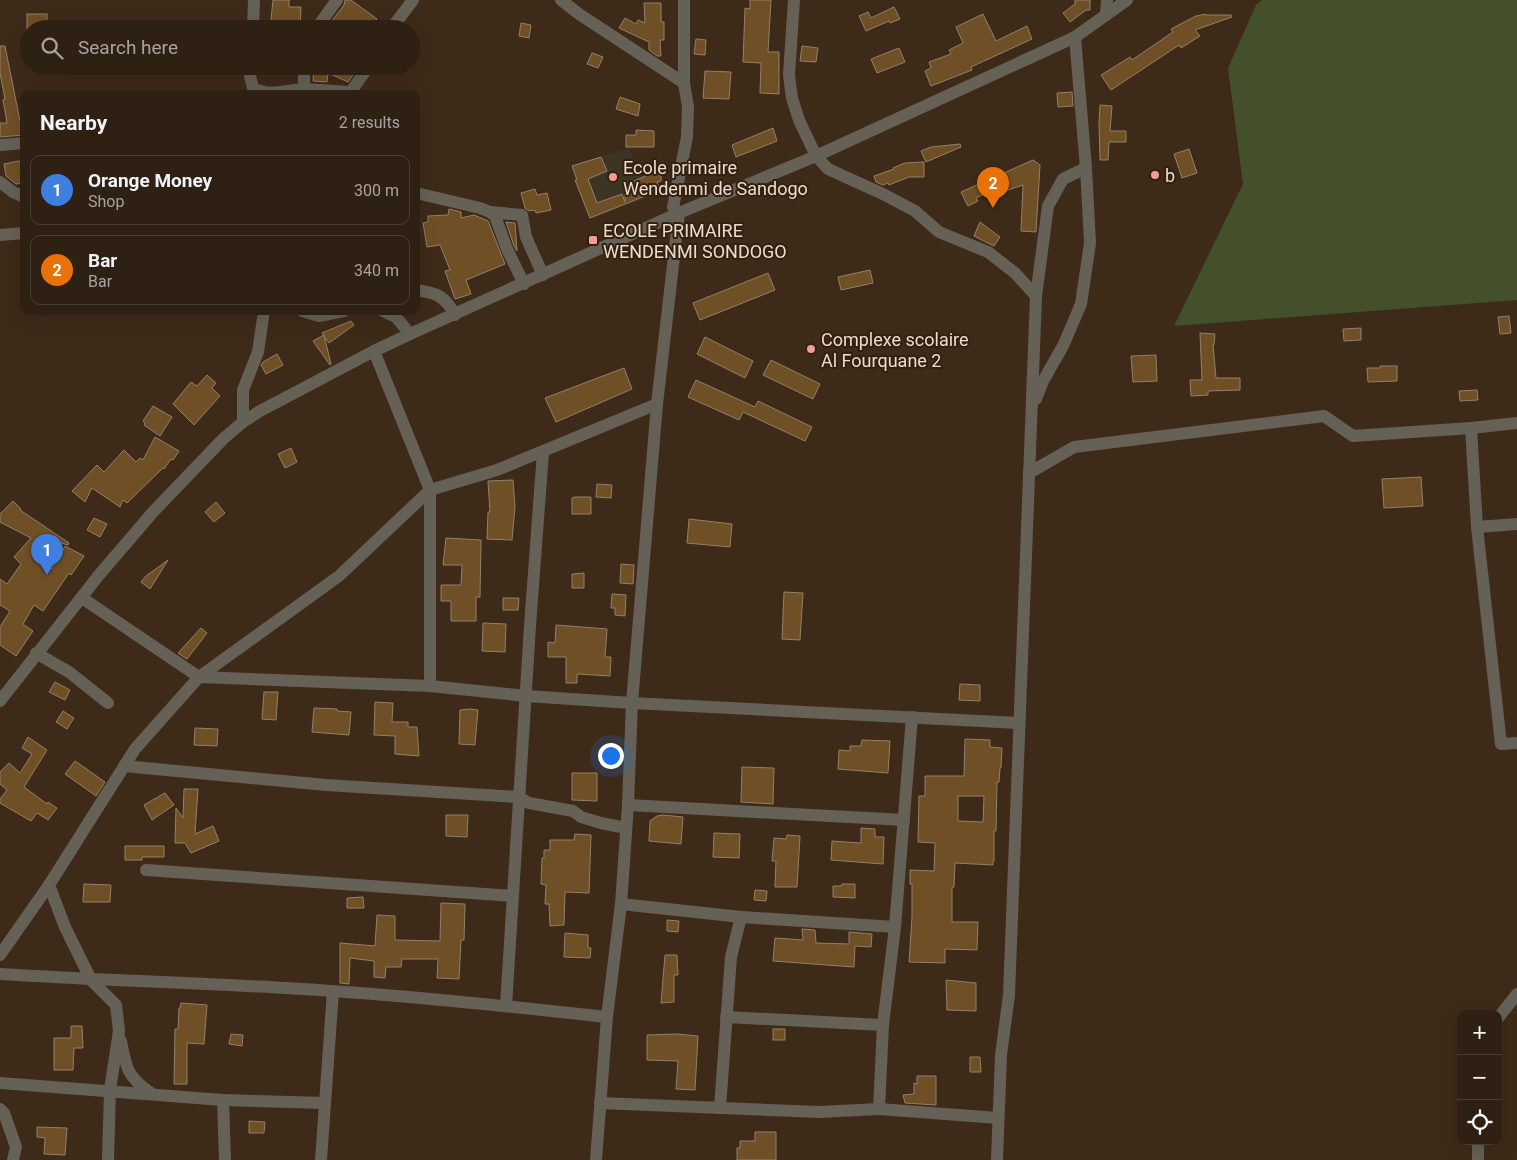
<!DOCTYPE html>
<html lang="en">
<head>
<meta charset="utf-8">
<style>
  body { margin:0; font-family:Roboto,sans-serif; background:#36281c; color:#f1f3f6 }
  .controls { position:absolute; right:15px; bottom:15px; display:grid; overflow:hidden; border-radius:10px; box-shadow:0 5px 20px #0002 }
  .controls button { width:45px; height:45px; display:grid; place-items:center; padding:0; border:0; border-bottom:1px solid #493e33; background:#2e2013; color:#f1f3f6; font:25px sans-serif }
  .you { position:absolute; left:610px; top:755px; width:18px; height:18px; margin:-12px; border:4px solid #fff; border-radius:50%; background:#1a73e8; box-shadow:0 0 0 8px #1a73e833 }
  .badge { display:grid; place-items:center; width:32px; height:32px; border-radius:50%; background:#f59c95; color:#fff; font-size:16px; font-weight:700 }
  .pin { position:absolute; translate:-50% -41px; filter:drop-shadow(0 1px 2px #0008) }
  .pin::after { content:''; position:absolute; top:26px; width:18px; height:15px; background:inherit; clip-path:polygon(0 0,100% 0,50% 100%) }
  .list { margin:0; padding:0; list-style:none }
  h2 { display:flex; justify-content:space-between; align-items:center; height:65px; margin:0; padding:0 20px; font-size:21px }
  h2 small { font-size:16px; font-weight:400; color:#a7a3a0 }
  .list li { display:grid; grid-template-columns:32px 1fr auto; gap:15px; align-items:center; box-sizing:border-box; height:70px; margin:0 10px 10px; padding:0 10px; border:1px solid #493e33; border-radius:10px }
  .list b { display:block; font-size:19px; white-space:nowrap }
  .list p { margin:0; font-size:16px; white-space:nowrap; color:#a7a3a0 }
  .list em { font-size:16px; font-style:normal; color:#a7a3a0 }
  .icon { flex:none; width:28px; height:28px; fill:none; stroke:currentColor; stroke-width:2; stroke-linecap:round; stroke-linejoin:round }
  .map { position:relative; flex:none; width:1517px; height:1160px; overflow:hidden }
  .search { position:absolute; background:#2e2013; box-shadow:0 5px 20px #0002; left:20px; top:20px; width:400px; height:55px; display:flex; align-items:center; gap:12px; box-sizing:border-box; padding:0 18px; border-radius:28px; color:#a7a3a0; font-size:19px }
  .panel { position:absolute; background:#2e2013; box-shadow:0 5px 20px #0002; left:20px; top:90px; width:400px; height:225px; border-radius:10px }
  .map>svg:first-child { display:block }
</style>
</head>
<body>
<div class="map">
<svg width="1517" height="1160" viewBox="0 0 1517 1160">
  <rect width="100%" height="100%" fill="#3e2a19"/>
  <!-- education -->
  <polygon fill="#3c3524" points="629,148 649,197 589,219 571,165"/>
  <!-- green -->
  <polygon fill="#444f2b" points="1262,0 1517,0 1517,300 1174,326 1243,184 1228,68 1256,5"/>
  <!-- building -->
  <g fill="#6f4f26" stroke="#938069" fill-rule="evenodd">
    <polygon points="273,0 289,0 289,7 301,7 300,29 270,29"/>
    <polygon points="345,0 351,0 377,19 371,27 365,23 361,29 354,29 348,24 344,29 333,29 328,26 344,5"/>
    <polygon points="750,0 771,0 768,52 779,52 779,94 760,93 761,63 743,62 745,8 750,9"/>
    <polygon points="1075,0 1090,0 1090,10 1086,10 1070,22 1063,13 1075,4"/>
    <polygon points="644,3 661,3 661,22 664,22 664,40 660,40 661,56 657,56 649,50 649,42 619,28 625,18 636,24 638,20 645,23"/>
    <polygon points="894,7 900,19 890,23 889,21 866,31 859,16 868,12 871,18"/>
    <rect x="27" y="14" width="20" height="15"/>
    <polygon points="983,14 996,41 1027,26 1032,39 971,67 972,70 931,86 925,71 931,68 929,62 951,54 949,50 963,43 956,27"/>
    <polygon points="1206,14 1206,15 1231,15 1232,17 1195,30 1200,36 1181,48 1179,45 1111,90 1101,75 1130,57 1132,60 1173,32 1171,29 1196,16"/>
    <polygon points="521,23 531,25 529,38 519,36"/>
    <polygon points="696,39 706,40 705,55 694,54"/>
    <polygon points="0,46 5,46 20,121 24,121 24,135 0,137 0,123 7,123 3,100 5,99 0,73"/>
    <polygon points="802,46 818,48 816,62 800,61"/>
    <polygon points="899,48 905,62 877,73 871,59"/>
    <polygon points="592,53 603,57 598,68 587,64"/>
    <polygon points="312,66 357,66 355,72 348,82 328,73 327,82 313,81 314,67"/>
    <polygon points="705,71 731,72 729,99 703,98"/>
    <polygon points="1072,92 1073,106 1058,107 1057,93"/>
    <polygon points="620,97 640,104 638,116 616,109"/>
    <polygon points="1100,105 1112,106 1110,131 1126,131 1126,142 1109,142 1108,160 1100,160 1099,123"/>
    <polygon points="773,128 777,141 736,157 732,145"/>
    <polygon points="636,130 654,131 654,147 626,147 626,135 636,135"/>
    <polygon points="960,144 961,147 926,162 921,151 931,147"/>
    <polygon points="1189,149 1197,173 1182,178 1174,154"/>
    <polygon points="601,157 607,171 588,179 597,203 622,194 625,202 625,192 628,192 625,185 661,169 661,181 657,182 660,190 590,218 575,180 577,180 572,166"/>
    <polygon points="24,160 24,183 16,184 6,176 4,164"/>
    <polygon points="1033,160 1040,165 1036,232 1021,231 1023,185 1005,191 1002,185 976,198 978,201 968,206 961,192"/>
    <polygon points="924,162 924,177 909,177 889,185 888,183 883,185 876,182 874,176 894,169 893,168 905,163"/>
    <polygon points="535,189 537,195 547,193 551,210 536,213 535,210 529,211 525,208 521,193"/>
    <polygon points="449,209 461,212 461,218 474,215 488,221 505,264 466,280 471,294 455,299 445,271 450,270 440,245 427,247 423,223 428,222 428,216 448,215"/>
    <polygon points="506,222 515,223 517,251 514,246"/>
    <polygon points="980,222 1000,237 994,246 974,236"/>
    <polygon points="870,270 873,283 841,290 838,277"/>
    <polygon points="768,273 775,290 700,320 693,303"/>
    <polygon points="1509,316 1511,333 1500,334 1498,317"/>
    <polygon points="351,321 354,325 329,343 322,333"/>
    <polygon points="1361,328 1361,340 1344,341 1343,329"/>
    <polygon points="1200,333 1215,334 1214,345 1213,345 1216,378 1240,378 1240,390 1208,391 1208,395 1191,396 1190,380 1202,380"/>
    <polygon points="324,335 331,364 330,365 313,341"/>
    <polygon points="705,337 753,361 745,378 697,354"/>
    <polygon points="277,354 283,365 266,374 261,365 263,362"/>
    <polygon points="1156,355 1157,381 1133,382 1131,356"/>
    <polygon points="771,360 820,384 813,399 763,375"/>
    <polygon points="1380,366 1397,366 1397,381 1368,382 1367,368 1380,368"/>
    <polygon points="624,368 632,389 556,422 545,398"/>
    <polygon points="207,375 216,383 212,388 220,396 194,425 173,404 191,382 197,386"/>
    <polygon points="696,380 755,407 758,401 812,427 805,441 743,412 739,420 688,397"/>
    <polygon points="1477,390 1478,400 1460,401 1459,391"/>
    <polygon points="153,406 172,417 160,436 144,425 145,423 143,421"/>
    <polygon points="155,437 179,451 173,460 171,459 164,469 163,468 127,503 123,500 120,507 92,488 85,502 72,491 97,465 104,472 124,450 136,462 140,458 143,460"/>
    <polygon points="291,448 297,462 285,468 278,454"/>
    <polygon points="1421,477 1423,506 1384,508 1382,479"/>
    <polygon points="513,480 515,507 512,540 487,539 488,512 490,512 488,481"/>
    <polygon points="597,484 612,485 611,498 596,497"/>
    <polygon points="575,497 591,497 591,514 572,514 572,498"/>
    <polygon points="13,501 21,509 20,510 69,543 68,545 47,539 32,553 52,569 65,546 84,556 71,575 69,573 43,611 34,605 23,624 33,631 16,656 0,645 0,627 10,611 0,605 0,579 7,584 21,564 14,557 31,538 0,522 0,514"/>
    <polygon points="216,502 225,513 214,522 205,512"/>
    <polygon points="94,518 107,524 100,537 87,530"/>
    <polygon points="689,519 732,524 730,547 687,543"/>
    <polygon points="446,538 481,540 480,597 476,597 476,621 451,621 451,601 441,601 441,585 461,585 462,565 443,565"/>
    <polygon points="168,560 150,589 141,582 146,576"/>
    <polygon points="621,564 634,565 633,584 620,583"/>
    <polygon points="584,573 584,588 572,588 572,574"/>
    <polygon points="784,592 803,593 800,640 782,639"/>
    <polygon points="612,594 626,595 625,616 615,615 615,608 611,608"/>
    <polygon points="503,598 519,598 518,610 503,610"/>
    <polygon points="483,623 506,624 505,652 482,651"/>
    <polygon points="556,625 607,629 605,657 611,657 610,676 577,674 577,683 566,683 566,657 548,657 548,642 555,643"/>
    <polygon points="201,628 207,633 187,659 178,653"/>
    <polygon points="55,682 70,690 65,700 49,692"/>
    <polygon points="960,684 980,685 980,701 959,700"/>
    <polygon points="264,692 278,692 276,720 262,719"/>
    <polygon points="375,702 393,703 392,722 408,722 408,727 417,727 419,756 395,754 395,736 374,735"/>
    <polygon points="314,708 337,709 337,711 351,712 349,735 312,732"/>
    <polygon points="469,709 478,710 475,745 459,744 460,710"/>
    <polygon points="63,711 74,718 67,729 56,722"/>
    <polygon points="195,728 218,729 217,746 194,745"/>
    <polygon points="28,737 47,750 24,787 47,804 48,802 57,808 48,820 37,813 31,821 0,803 0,799 7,790 0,784 0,772 9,763 20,773 32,754 22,748"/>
    <path d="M965,739L990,740V747L1002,748L1001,768H1000L999,782H997L996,831H994V861H993V865L955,863L954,887H952V922H978L977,950L945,949V963L909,962L912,917V884H910V870L934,871L935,843L918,842L919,796H925V776H964ZM958,796H984L983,822L958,821Z"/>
    <polygon points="862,740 890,741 888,773 838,769 839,750 850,751 850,746 861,746"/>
    <polygon points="75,761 105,782 96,796 65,774"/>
    <polygon points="742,767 774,768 773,804 741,802"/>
    <polygon points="572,773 597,773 597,801 572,800"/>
    <polygon points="184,789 198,789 195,834 213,826 219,841 191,853 185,843 175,843 176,808 183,818"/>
    <polygon points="165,793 174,805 152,820 144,805"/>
    <polygon points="446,815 468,815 467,837 446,836"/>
    <polygon points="663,815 683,817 681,844 649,841 650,821 657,816"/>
    <polygon points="861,828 875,829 875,837 884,837 883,864 831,860 832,841 861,843"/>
    <polygon points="714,833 740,834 739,858 713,857"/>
    <polygon points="575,834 591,835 589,893 565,892 564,925 550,926 549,904 545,904 546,885 541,884 542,858 544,858 544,850 550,850 550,840 574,840"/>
    <polygon points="787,835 800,836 797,887 775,887 776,861 772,861 774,838 786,839"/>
    <polygon points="125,846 164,846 164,857 142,857 142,860 125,860"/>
    <polygon points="84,884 111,885 110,902 83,902"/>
    <polygon points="842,884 855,884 855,898 833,897 833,886 841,886"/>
    <polygon points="755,890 767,891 766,901 754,900"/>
    <polygon points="363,897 364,908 347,908 347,898"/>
    <polygon points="441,903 465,904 464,940 461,940 459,979 437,978 438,959 402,959 401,967 386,967 385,978 374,977 374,961 350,958 349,984 340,983 340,943 375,946 377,915 395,916 395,940 440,941"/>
    <polygon points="667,920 679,921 678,932 667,931"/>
    <polygon points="802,929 815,930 816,943 849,944 849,932 872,934 871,947 855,946 854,967 773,961 775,938 803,940"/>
    <polygon points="565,933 588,935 588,948 591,948 590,958 564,957"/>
    <polygon points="665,955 677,955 678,975 674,975 674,1002 661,1003"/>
    <polygon points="946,980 976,983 976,1011 947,1010"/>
    <polygon points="181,1003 207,1005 204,1044 187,1043 187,1084 174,1084 175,1029 178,1029 179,1008 180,1008"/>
    <polygon points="71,1026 82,1026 83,1048 74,1048 73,1070 54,1070 54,1038 71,1038"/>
    <rect x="773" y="1029" width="12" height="11"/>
    <polygon points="231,1034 243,1035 242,1046 229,1044"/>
    <polygon points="677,1034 698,1036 695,1090 676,1089 678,1061 647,1060 647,1035"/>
    <polygon points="970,1057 980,1057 981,1072 970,1072"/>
    <polygon points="917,1076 936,1076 936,1105 905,1103 903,1095 914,1094 914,1083 917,1084"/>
    <polygon points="249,1121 265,1122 264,1133 249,1133"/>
    <polygon points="37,1127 67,1128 65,1155 44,1154 45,1138 37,1137"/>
    <polygon points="755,1132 776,1132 776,1160 737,1160 737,1148 740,1148 740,1141 755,1141"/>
  </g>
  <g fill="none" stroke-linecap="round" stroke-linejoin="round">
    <!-- minor -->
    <g stroke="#656156" stroke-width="12">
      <polyline points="561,0 579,14 684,83"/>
      <polyline points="794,0 789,75 792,98 799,120 816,156 828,169 883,194 915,211 939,232 988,252 1015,273 1036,296"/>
      <polyline points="1106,15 1107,0"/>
      <polyline points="253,29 254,0"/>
      <polyline points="316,29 337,0"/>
      <polyline points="391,29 413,0"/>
      <path d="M251,66L250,76L253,88C270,98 287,89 306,89C321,90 335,91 349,92"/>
      <polyline points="304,66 304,89"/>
      <polyline points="349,94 369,66"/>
      <polyline points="0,145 24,143"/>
      <polyline points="0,182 13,192 24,197"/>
      <polyline points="416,193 480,208 490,212 495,216 507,249 524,284"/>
      <polyline points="490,212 522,215 526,237 543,275"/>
      <polyline points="0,235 24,233"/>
      <path d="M416,290C437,293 445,296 455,315"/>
      <polyline points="302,311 319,316 344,311"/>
      <polyline points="383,311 396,317 410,334"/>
      <polyline points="374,351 430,490 497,470 657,404"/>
      <polyline points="1036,399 1043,381 1063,346 1081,304 1090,243 1086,168 1075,37"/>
      <polyline points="243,422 243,390 258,352 264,311"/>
      <polyline points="1471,428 1477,527 1501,744 1517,743"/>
      <polyline points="1029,473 1074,447 1324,416 1353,436 1471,428 1517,423"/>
      <polyline points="1477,527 1517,524"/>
      <polyline points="82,598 199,677 430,686 526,696 632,703 1019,723"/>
      <polyline points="36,653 69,672 108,703"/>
      <polyline points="124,766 326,785 518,797 529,803 573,811 581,817 601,823 626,828"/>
      <polyline points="628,805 904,820"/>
      <polyline points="146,870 513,896"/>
      <polyline points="621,904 741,917 895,927"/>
      <polyline points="0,955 49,885"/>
      <path d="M0,974C111,981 221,983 332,991C424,997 515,1007 607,1017"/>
      <polyline points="506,1006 530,626 543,452"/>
      <polyline points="726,1017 883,1025"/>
      <polyline points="1498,1018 1517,994"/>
      <path d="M121,1041C126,1067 127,1077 151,1093"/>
      <polyline points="0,1083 223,1100 325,1103"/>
      <polyline points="223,1100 225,1160"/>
      <polyline points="600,1103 819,1112 879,1109 998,1118"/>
      <polyline points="720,1108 731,957 741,917"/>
      <polyline points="0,1109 4,1113 16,1147 13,1160"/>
      <polyline points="879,1109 883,1025 895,927 912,717"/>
      <polyline points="108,1160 110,1090 119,1031 116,1005 91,980 65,927 49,885 135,749 199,677 339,576 430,490 430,686"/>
      <polyline points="321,1160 333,991"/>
      <polyline points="596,1160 607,1017 621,904 628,805 632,703 657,404 679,213 673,207 687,137 688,107 684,83 684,0"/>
      <polyline points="997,1160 1001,1055 1009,995 1036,296 1048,206 1063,179 1086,168"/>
      <polyline points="1478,1160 1478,1141"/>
    </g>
    <!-- tertiary -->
    <polyline stroke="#656156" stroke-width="12" points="0,701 99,575 153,512 224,438 243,422 260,411 374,351 410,334 679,213 816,156 1036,55 1075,37 1127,0"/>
  </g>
  <!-- markers -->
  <g fill="#f59c95" stroke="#33200f" stroke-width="2">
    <circle cx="1155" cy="175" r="5"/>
    <circle cx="613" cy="177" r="5"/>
    <rect x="588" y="235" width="10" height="10" rx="2.5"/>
    <circle cx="811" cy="349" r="5"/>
  </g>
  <g text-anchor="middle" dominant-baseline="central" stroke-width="4" stroke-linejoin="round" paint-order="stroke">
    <!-- poi labels -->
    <g font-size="18" fill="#eadcd2" stroke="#33200f" text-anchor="start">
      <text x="623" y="167">Ecole primaire<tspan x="623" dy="21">Wendenmi de Sandogo</tspan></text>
      <text x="1165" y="175">b</text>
      <text x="603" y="230">ECOLE PRIMAIRE<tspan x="603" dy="21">WENDENMI SONDOGO</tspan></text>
      <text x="821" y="339">Complexe scolaire<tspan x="821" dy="21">Al Fourquane 2</tspan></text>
    </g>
  </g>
</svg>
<div class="controls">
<button>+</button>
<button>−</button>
<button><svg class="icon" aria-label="locate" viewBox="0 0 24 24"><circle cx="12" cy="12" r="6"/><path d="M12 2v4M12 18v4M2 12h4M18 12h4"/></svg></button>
</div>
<div class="you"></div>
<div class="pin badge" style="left:47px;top:575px;background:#3f7fe0">1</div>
<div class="pin badge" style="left:993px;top:208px;background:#e8710a">2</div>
<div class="search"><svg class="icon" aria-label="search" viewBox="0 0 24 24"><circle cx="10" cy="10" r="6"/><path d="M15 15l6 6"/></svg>Search here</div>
<section class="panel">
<h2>Nearby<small>2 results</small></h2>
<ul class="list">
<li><span class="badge" style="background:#3f7fe0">1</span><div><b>Orange Money</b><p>Shop</p></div><em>300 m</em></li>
<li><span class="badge" style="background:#e8710a">2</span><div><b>Bar</b><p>Bar</p></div><em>340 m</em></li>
</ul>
</section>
</div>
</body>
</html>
